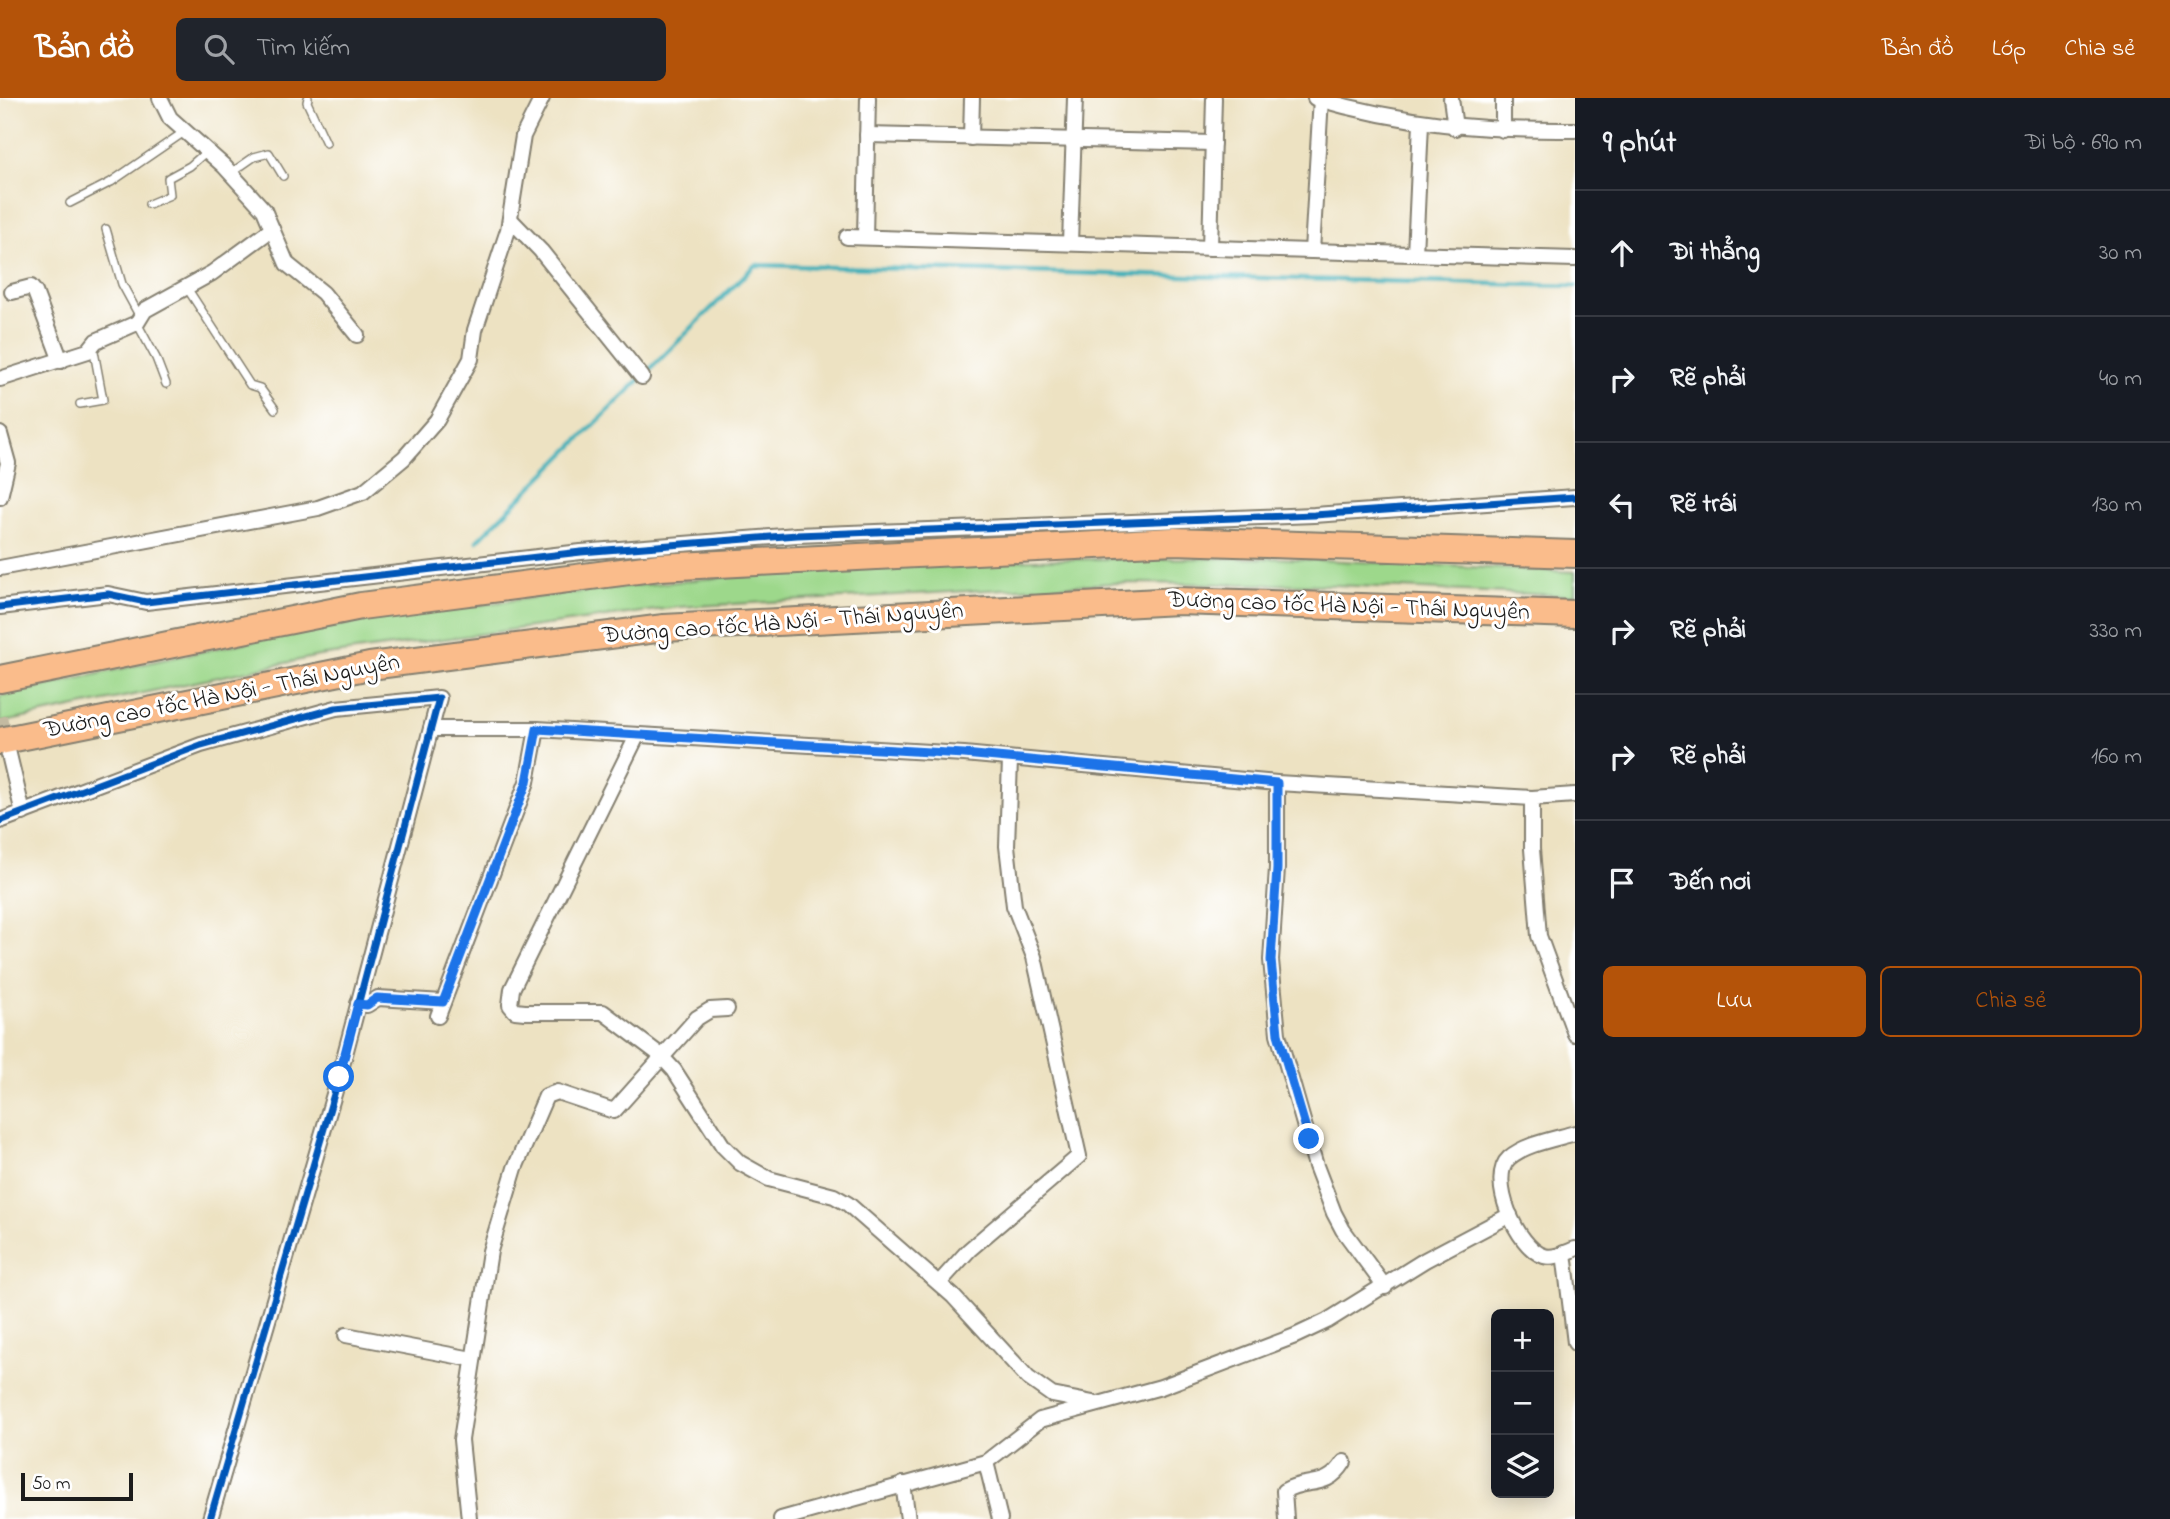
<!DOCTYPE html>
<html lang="vi">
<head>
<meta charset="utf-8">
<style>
  body { margin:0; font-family:"Indie Flower",sans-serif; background:#20242c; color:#f1f3f6 }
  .controls { position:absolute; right:21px; bottom:21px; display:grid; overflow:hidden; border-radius:10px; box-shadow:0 4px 18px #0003 }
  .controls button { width:63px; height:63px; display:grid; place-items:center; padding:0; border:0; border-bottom:2px solid #363941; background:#171b24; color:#f1f3f6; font:35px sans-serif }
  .scale { position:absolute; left:21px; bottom:18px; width:112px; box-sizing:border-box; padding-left:7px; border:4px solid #1c1c1c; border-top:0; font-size:19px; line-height:24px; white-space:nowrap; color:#1c1c1c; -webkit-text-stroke:5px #fff; paint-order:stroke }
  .stop { position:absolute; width:21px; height:21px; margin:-16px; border:5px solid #1a73e8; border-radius:50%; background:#fff }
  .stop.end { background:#1a73e8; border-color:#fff; box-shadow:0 2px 7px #0008 }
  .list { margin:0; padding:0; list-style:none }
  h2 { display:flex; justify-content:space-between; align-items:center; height:91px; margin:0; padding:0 28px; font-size:30px }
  h2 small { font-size:23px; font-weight:400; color:#9ea1a6 }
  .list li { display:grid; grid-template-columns:46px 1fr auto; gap:21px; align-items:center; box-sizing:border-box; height:126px; padding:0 28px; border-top:2px solid #363941 }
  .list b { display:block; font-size:26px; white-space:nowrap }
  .list em { font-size:23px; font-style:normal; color:#9ea1a6 }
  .actions { display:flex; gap:14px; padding:21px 28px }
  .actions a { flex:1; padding:16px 0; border:2px solid #b45309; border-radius:10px; text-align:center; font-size:24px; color:#b45309 }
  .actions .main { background:#b45309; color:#fff }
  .icon { flex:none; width:38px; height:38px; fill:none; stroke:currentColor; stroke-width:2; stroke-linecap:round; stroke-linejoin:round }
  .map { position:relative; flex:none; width:1575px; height:1421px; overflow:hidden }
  header { display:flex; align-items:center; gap:42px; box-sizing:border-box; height:98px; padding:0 35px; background:#b45309; color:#fff }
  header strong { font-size:33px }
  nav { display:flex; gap:38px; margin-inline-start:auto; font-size:24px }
  .search { width:490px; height:63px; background:#20242c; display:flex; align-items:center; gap:18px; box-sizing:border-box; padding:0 24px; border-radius:10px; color:#9ea1a6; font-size:26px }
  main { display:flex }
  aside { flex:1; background:#171b24 }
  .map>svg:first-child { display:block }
</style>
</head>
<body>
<header>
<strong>Bản đồ</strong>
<div class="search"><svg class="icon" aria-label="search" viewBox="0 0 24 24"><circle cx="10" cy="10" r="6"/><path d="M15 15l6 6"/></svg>Tìm kiếm</div>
<nav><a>Bản đồ</a><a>Lớp</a><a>Chia sẻ</a></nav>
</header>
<main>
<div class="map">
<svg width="1575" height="1421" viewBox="0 0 1575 1421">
  <rect width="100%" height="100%" fill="#fff"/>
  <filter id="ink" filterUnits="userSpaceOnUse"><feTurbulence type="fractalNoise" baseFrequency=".0143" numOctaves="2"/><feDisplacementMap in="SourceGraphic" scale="14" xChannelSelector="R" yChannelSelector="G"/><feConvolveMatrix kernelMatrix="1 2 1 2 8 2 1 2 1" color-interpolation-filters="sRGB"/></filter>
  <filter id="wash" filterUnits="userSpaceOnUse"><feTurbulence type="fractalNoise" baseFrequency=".00686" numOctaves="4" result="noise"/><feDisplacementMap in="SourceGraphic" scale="28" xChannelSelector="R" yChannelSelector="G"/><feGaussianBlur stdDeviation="1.57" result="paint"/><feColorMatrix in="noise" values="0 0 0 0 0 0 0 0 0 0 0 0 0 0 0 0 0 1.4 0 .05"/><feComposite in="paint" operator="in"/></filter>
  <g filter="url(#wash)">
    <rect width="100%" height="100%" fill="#ede2c2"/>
    <!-- green -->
    <path fill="#9dd88b" stroke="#5c7a54" stroke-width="2" d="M1275,460L1575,474V498L1334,487L1115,485L679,509L319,558L0,625V598C132,568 265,537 399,518C546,496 694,480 842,470C986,460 1130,461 1275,460Z"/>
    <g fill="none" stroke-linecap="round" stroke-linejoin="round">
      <!-- stream -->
      <polyline stroke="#3fb0b9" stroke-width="4.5" points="477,443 755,167 1575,188"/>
    </g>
  </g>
  <g filter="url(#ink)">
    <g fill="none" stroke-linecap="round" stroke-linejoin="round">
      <!-- minor-tunnel -->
      <polyline stroke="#c3baa1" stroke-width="14" stroke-dasharray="14 7" stroke-linecap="butt" points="0,619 6,644"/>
      <defs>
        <g id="service">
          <polyline points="308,0 307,4 326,45"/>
          <polyline points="231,75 254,59 269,55 283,78"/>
          <polyline points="70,105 111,84 184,34"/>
          <polyline points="149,106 170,97 168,80 190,68 207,53"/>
          <polyline points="106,131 122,186 140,219"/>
          <polyline points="187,190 250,287 260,290 275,311"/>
          <polyline points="137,225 156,260 166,286"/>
          <polyline points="80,306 103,302 93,248"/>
        </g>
        <g id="minor">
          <polyline points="160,0 170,20 224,68 264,112 287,166 323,195 357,237"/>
          <path d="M1315,0C1403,26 1484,33 1575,32"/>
          <polyline points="1451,0 1455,30"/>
          <polyline points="1503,0 1503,32"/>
          <polyline points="867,37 1213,45"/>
          <polyline points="971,40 972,0"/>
          <polyline points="510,121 541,153 642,279"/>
          <polyline points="847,139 1575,161"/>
          <polyline points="865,139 868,0"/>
          <polyline points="1070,145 1075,0"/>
          <polyline points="1210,150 1214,0"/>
          <polyline points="1312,153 1321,0"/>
          <polyline points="1415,156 1421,25"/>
          <polyline points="12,194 31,189 35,194 61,263"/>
          <polyline points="0,281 88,253 96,243 137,225 145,212 212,175 272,131"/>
          <polyline points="0,336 8,365 0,399"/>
          <polyline points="0,470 318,410 363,394 404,360 437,322 471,261 475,232 508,132 523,38 542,0"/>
          <polyline points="0,509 108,496 146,504 581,454 797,437 1314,417 1575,399"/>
          <polyline points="431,631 537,631 964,656 1277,685 1532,700"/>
          <polyline points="637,638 512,891 510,907 515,913 525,914 603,914 659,956 674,972 723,1048 740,1065 769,1081 834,1098 848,1106 953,1198 1028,1280 1052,1297 1093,1305"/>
          <polyline points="6,644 23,715"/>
          <polyline points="1277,685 1277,770 1271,862 1278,936 1316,1068 1334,1115 1343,1132 1385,1189"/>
          <polyline points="1575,697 1532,700 1532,751 1539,838 1575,936"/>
          <polyline points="0,723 201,647 336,610 439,600 339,979 210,1421"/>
          <polyline points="358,906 367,907 378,900 443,904"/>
          <polyline points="438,918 527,684 537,631"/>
          <path d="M1575,1035C1555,1041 1525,1046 1509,1060C1487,1080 1517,1150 1544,1158C1554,1161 1565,1155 1575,1151"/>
          <polyline points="1564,1155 1575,1245"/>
          <polyline points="939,1185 969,1152 1079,1058 1034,859 1014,808 1007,748 1010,662"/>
          <polyline points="346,1237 472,1261"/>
          <polyline points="986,1364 1000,1421"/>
          <polyline points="903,1386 908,1421"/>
          <polyline points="469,1421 461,1342 490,1153 515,1070 546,998 557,994 614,1013 697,920 710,912 727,911"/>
          <polyline points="781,1421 986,1364 1040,1322 1161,1289 1295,1238 1327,1223 1425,1162 1510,1117"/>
          <path d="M1286,1421L1284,1393C1307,1379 1326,1393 1344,1364"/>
        </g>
        <g id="motorway">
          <polyline points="0,581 361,508 660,469 1174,443 1575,456"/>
          <polyline points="0,643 370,568 664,530 1178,503 1575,516"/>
        </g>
      </defs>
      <!-- service casing -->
      <use href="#service" stroke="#847f6f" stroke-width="10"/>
      <!-- minor casing -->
      <use href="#minor" stroke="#847f6f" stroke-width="18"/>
      <!-- motorway casing -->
      <use href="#motorway" stroke="#847f6f" stroke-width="30"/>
      <!-- service -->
      <use href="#service" stroke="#fff" stroke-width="7"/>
      <!-- minor -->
      <use href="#minor" stroke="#fff" stroke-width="14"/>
      <!-- motorway -->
      <use href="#motorway" stroke="#fabc8b" stroke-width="26"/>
      <defs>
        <g id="cycleway">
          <polyline points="0,509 108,496 146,504 581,454 797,437 1314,417 1575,399"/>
          <polyline points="0,723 201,647 336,610 439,600 339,979 210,1421"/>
        </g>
      </defs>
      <!-- cycleway casing -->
      <use href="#cycleway" stroke="#fff" stroke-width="11"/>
      <!-- cycleway -->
      <use href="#cycleway" stroke="#0057b8" stroke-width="7"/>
    </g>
  </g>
  <g fill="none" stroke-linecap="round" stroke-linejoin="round" filter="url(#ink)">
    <!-- route -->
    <polyline stroke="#1a73e8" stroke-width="9" points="339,979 358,906 367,907 377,900 443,904 527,684 537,631 964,656 1277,685 1277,771 1271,862 1278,936 1309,1041"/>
  </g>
  <g text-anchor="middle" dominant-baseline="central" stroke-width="6" stroke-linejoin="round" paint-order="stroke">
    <!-- street labels -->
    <g font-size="24" fill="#1c1c1c" stroke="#fff">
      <text transform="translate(1349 509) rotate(2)">Đường cao tốc Hà Nội - Thái Nguyên</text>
      <text transform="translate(783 526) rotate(-4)">Đường cao tốc Hà Nội - Thái Nguyên</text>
      <text transform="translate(222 599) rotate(-11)">Đường cao tốc Hà Nội - Thái Nguyên</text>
    </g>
  </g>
</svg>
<div class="controls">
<button>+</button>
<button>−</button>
<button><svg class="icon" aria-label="layers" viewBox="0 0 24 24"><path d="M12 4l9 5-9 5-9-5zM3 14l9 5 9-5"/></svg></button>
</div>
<div class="scale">50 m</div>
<div class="stop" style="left:339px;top:979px"></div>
<div class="stop end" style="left:1309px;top:1041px"></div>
</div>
<aside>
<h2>9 phút<small>Đi bộ · 690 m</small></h2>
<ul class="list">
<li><svg class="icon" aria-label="ahead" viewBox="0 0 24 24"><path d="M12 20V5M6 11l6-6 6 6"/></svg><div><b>Đi thẳng</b></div><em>30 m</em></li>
<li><svg class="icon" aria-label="right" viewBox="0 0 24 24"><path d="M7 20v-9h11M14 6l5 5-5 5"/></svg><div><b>Rẽ phải</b></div><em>40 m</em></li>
<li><svg class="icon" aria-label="left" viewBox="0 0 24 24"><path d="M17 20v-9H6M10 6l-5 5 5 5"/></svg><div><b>Rẽ trái</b></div><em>130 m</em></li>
<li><svg class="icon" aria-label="right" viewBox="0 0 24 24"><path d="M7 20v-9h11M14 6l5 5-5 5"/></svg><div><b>Rẽ phải</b></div><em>330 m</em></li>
<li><svg class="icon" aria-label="right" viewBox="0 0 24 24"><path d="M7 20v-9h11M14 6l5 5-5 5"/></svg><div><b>Rẽ phải</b></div><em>160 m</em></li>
<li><svg class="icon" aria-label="arrive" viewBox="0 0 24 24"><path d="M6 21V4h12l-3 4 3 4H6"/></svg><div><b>Đến nơi</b></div></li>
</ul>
<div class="actions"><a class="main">Lưu</a><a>Chia sẻ</a></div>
</aside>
</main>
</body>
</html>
